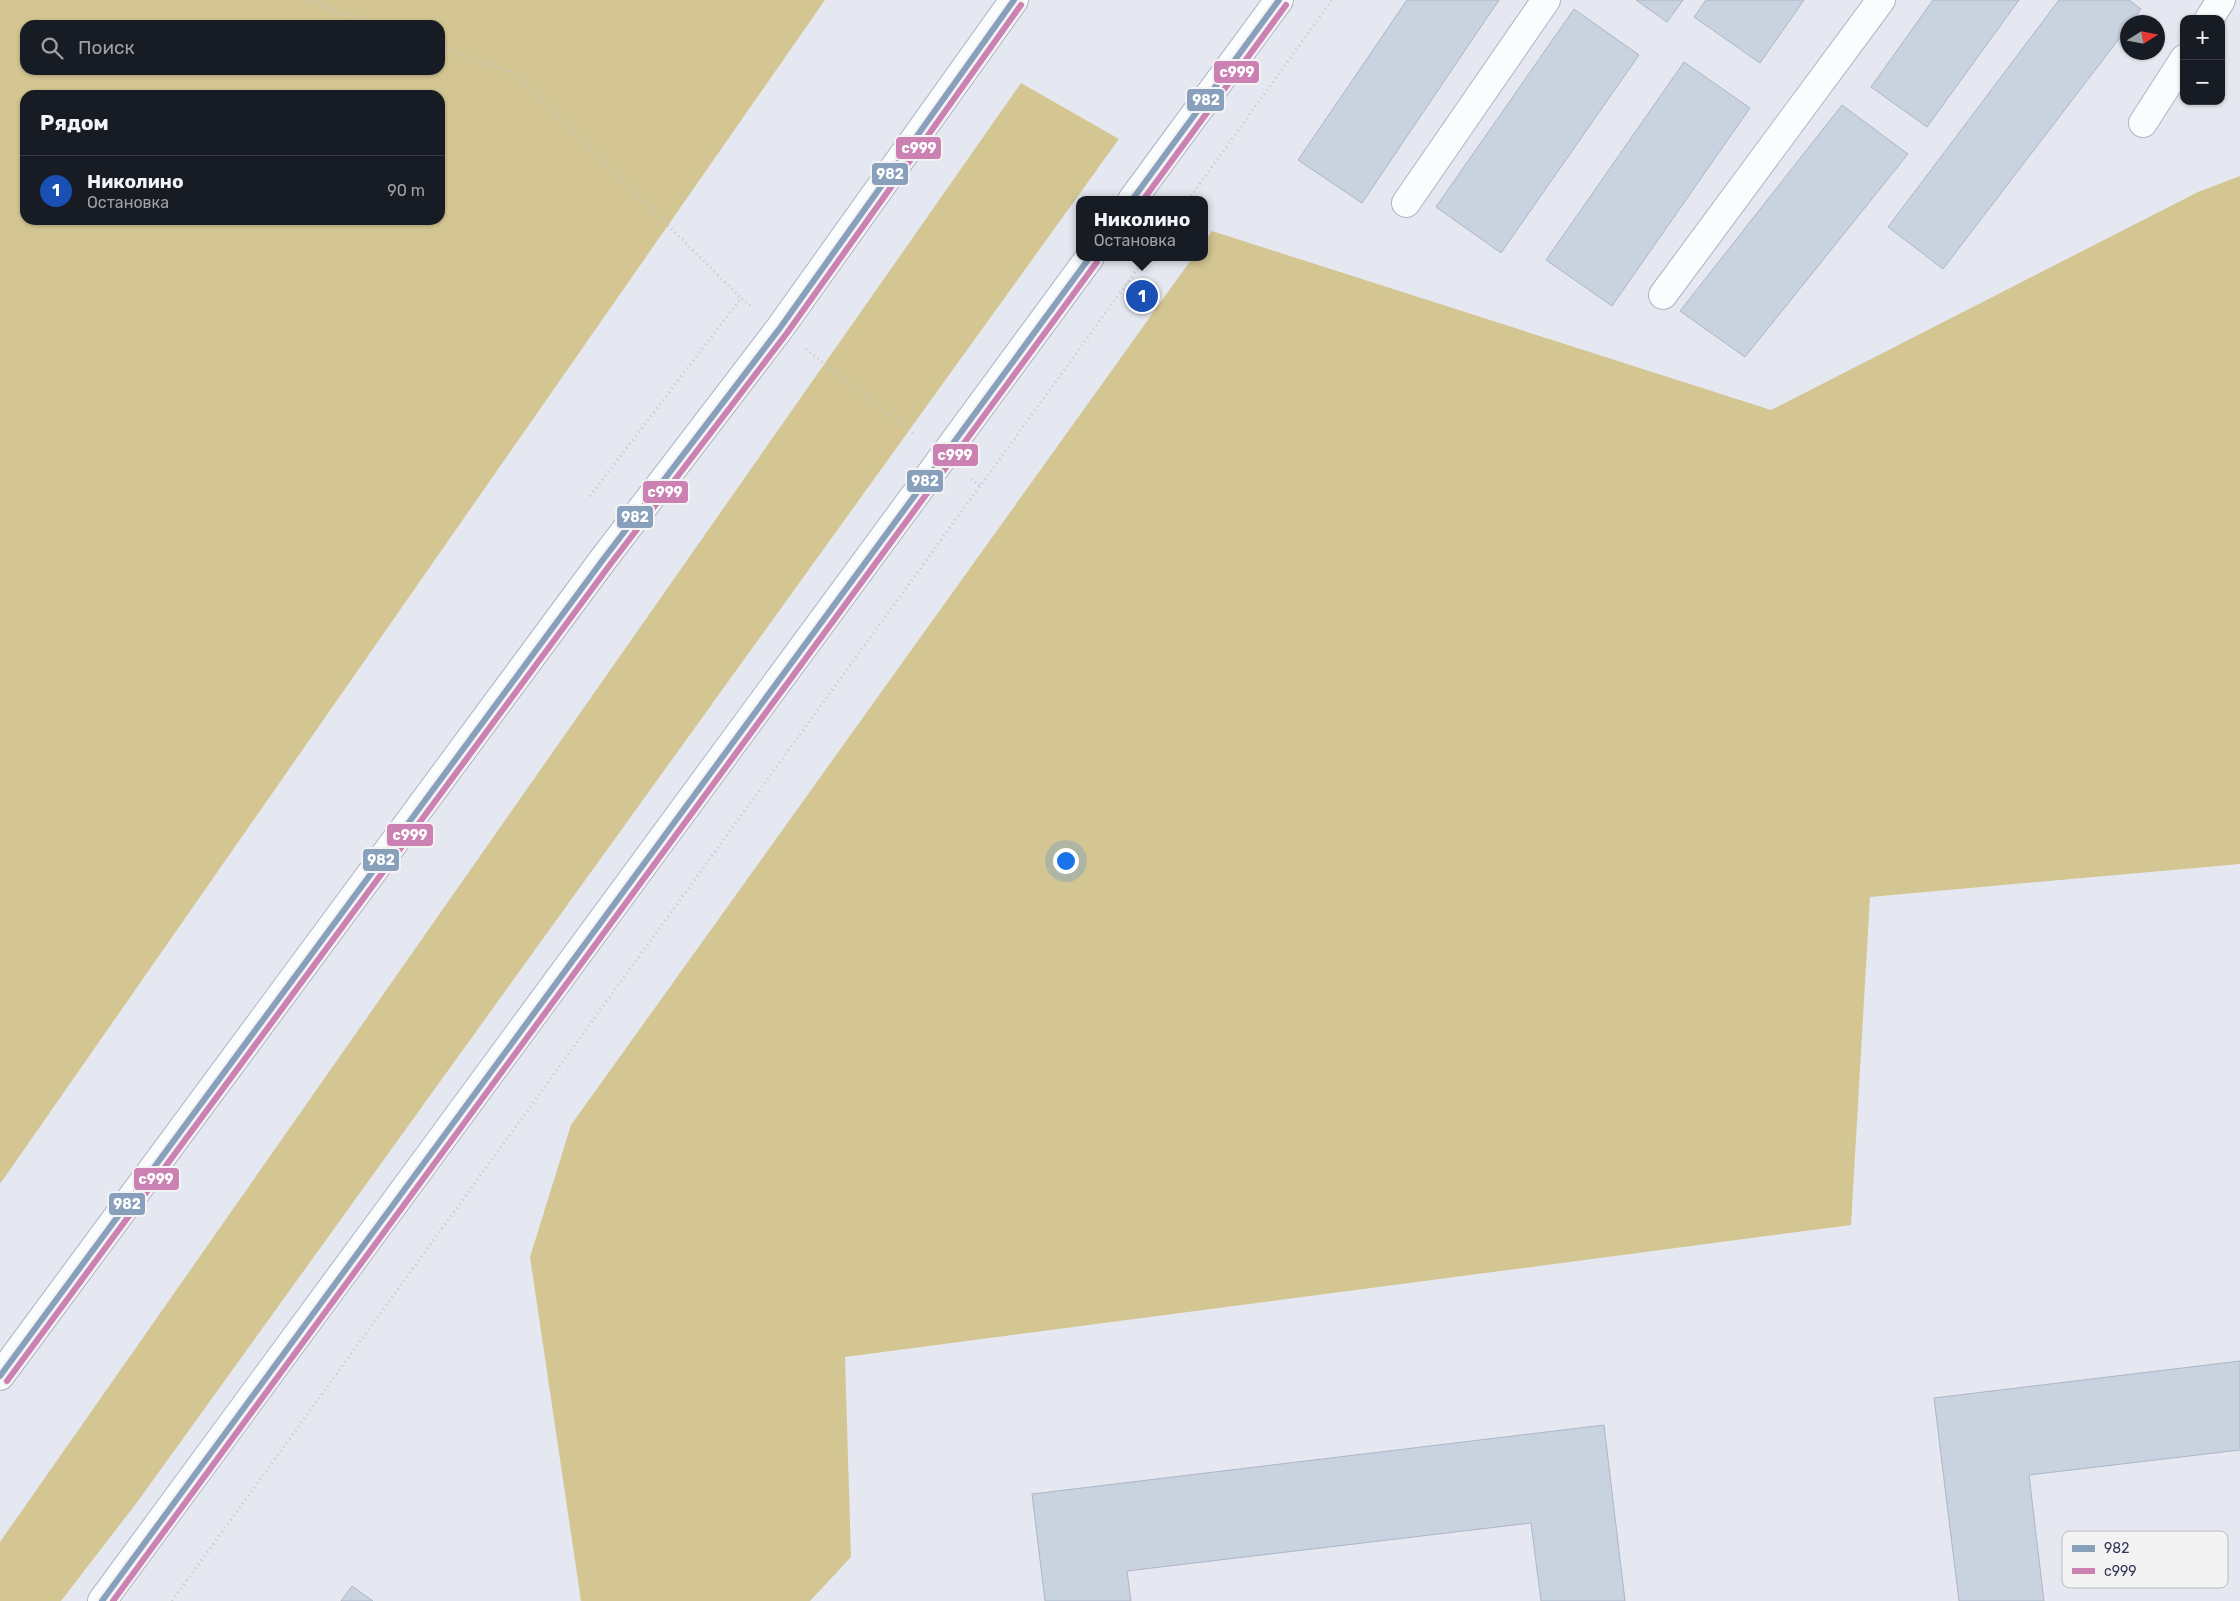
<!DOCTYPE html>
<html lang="ru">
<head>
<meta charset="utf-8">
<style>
  body { margin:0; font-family:Rubik,sans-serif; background:#242831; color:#f1f3f6 }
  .controls { position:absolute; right:15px; top:15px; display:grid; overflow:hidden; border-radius:10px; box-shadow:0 1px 4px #0004 }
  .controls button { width:45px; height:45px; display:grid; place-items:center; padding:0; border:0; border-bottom:1px solid #363941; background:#171b24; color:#f1f3f6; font:25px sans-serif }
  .compass { position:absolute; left:2120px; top:15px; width:45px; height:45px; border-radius:50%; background:#171b24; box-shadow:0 1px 4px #0004; rotate:79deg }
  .you { position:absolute; left:1065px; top:860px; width:18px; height:18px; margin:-12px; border:4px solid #fff; border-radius:50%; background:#1a73e8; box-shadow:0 0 0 8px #1a73e833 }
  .badge { display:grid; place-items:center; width:32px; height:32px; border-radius:50%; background:#d93025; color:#fff; font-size:16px; font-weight:700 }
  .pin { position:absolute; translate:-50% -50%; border:2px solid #fff; box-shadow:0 1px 5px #0006 }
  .popup { position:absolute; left:1076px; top:196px; width:132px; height:65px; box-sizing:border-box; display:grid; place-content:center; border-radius:10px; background:#171b24; filter:drop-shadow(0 1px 4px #0005); font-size:16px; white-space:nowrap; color:#9ea1a6 }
  .popup b { font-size:19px; color:#f1f3f6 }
  .popup::after { content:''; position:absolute; left:50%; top:100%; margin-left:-10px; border:10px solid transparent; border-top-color:#171b24 }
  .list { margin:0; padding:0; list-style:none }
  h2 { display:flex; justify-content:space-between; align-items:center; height:65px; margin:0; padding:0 20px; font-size:21px }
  h2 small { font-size:16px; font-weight:400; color:#9ea1a6 }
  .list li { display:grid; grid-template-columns:32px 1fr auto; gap:15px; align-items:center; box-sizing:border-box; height:70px; padding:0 20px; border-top:1px solid #363941 }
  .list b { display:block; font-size:19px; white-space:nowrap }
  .list p { margin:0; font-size:16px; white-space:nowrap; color:#9ea1a6 }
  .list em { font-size:16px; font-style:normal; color:#9ea1a6 }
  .icon { flex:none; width:28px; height:28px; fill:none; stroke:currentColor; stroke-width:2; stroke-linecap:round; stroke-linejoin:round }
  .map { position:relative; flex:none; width:2240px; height:1601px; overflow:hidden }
  .search { position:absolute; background:#171b24; box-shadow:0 1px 4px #0004; left:20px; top:20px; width:425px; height:55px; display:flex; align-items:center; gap:12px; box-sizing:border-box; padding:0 18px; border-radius:15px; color:#9ea1a6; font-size:19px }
  .panel { position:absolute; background:#171b24; box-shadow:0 1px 4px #0004; left:20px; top:90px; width:425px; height:135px; border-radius:15px }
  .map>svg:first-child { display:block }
</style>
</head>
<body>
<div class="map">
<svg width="2240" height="1601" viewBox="0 0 2240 1601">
  <rect width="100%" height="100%" fill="#e6e8f1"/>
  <!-- forest -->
  <g fill="#d4c692" fill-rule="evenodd">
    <path d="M0,0H825L0,1184ZM25,25H440V70H25ZM25,95H440V220H25Z"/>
    <polygon points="1021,83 1119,139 138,1501 61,1601 0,1601 0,1542"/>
    <polygon points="2240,176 2240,864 1870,897 1851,1225 845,1357 851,1557 810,1601 581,1601 530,1257 571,1125 1193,257 1204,257 1205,241 1212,231 1771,410 2198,192"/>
  </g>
  <!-- building -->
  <g fill="#c9d2df" stroke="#acb6c6">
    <polygon points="1407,0 1499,0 1362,203 1298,160"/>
    <polygon points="1636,0 1683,0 1667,22"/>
    <polygon points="1706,0 1804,0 1760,63 1694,17"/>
    <polygon points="1933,0 2019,0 1927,127 1871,87"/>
    <polygon points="2059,0 2129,0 2141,9 2131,22 2128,22 2128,27 1943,269 1888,227"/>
    <polygon points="1574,9 1639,55 1501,253 1436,207"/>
    <polygon points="1684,62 1750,108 1612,306 1546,260"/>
    <polygon points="1842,105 1908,154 1745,357 1680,311"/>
    <polygon points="2240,1361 2240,1450 2029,1475 2044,1601 1959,1601 1934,1398"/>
    <polygon points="1604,1425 1625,1601 1541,1601 1531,1523 1127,1571 1131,1601 1045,1601 1032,1494"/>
    <polygon points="352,1586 373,1601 341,1601"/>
  </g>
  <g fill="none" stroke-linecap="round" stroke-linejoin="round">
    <defs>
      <g id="minor">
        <polyline points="2209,19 2221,0"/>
        <polyline points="2143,123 2184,59"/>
        <polyline points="1132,200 1279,0"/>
        <polyline points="1406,203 1546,0"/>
        <polyline points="1663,295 1881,0"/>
        <polyline points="0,1376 602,561 780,328 1014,0"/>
        <polyline points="102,1601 1090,257"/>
      </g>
    </defs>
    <!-- minor casing -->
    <use href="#minor" stroke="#afb2c3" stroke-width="30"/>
    <!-- path -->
    <g stroke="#c5c7cf" stroke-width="3" stroke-dasharray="1 4" stroke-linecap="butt">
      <polyline points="306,0 377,25"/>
      <polyline points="440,47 516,74 741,298"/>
      <polyline points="1188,200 1332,0"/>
      <polyline points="806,349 915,435"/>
      <polyline points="971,479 980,486"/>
      <polyline points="590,496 741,298 752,307"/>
      <polyline points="172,1601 1146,257"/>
    </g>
    <!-- minor -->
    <use href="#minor" stroke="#fbfcfd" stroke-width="28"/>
    <defs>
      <g id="bus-1">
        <polyline points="1132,200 1279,0"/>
        <polyline points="0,1376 602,561 780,328 1014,0"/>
        <polyline points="102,1601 1090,257"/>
      </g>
      <g id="bus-2">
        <polyline points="1143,200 1286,5"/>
        <polyline points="7,1381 609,566 787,333 1021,5"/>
        <polyline points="113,1601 1097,262"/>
      </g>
    </defs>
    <!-- bus-1 casing -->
    <use href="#bus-1" stroke="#f3f3f3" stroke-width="10"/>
    <!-- bus-2 casing -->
    <use href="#bus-2" stroke="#f3f3f3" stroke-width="10"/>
    <!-- bus-1 -->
    <use href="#bus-1" stroke="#88a0bb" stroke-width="6"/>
    <!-- bus-2 -->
    <use href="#bus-2" stroke="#cc81b3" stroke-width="6"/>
  </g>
  <!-- legend -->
  <rect x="2062" y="1531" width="166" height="57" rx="8" fill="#f3f3f3" stroke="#b9bbc4" stroke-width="1"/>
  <rect x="2072" y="1545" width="23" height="7" fill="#88a0bb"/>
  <rect x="2072" y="1568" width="23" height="6" fill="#cc81b3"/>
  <g font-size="14" fill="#313756">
    <text x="2104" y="1553">982</text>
    <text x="2104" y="1576">с999</text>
  </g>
  <g stroke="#f3f3f3" stroke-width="2">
    <rect x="1213" y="60" width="47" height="24" rx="5" fill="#cc81b3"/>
    <rect x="1186" y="88" width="39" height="24" rx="5" fill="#88a0bb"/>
    <rect x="895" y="136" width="47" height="24" rx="5" fill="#cc81b3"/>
    <rect x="871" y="162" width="38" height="24" rx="5" fill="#88a0bb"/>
    <rect x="932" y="443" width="47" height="24" rx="5" fill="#cc81b3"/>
    <rect x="906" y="469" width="38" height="24" rx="5" fill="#88a0bb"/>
    <rect x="642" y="480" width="47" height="24" rx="5" fill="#cc81b3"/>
    <rect x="616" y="505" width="38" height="24" rx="5" fill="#88a0bb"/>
    <rect x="386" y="823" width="48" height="24" rx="5" fill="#cc81b3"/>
    <rect x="362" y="848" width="38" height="24" rx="5" fill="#88a0bb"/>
    <rect x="133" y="1167" width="47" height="24" rx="5" fill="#cc81b3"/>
    <rect x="108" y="1192" width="38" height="24" rx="5" fill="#88a0bb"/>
  </g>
  <g font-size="14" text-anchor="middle" font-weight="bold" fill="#fff">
    <text x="1237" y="77">с999</text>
    <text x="1206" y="105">982</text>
    <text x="919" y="153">с999</text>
    <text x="890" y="179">982</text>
    <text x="955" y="460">с999</text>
    <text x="925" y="486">982</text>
    <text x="665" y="497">с999</text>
    <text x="635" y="522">982</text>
    <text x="410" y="840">с999</text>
    <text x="381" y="865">982</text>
    <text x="156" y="1184">с999</text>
    <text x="127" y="1209">982</text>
  </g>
</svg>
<div class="controls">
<button>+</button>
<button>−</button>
</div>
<svg class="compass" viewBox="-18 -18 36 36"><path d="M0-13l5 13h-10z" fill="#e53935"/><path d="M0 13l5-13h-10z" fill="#9ea1a6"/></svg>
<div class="you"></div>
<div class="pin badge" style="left:1142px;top:296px;background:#1a4fb4">1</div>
<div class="popup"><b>Николино</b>Остановка</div>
<div class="search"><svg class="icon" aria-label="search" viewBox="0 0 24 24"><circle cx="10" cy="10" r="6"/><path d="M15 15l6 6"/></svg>Поиск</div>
<section class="panel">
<h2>Рядом<small></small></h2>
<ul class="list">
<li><span class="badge" style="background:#1a4fb4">1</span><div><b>Николино</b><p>Остановка</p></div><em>90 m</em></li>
</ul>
</section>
</div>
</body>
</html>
